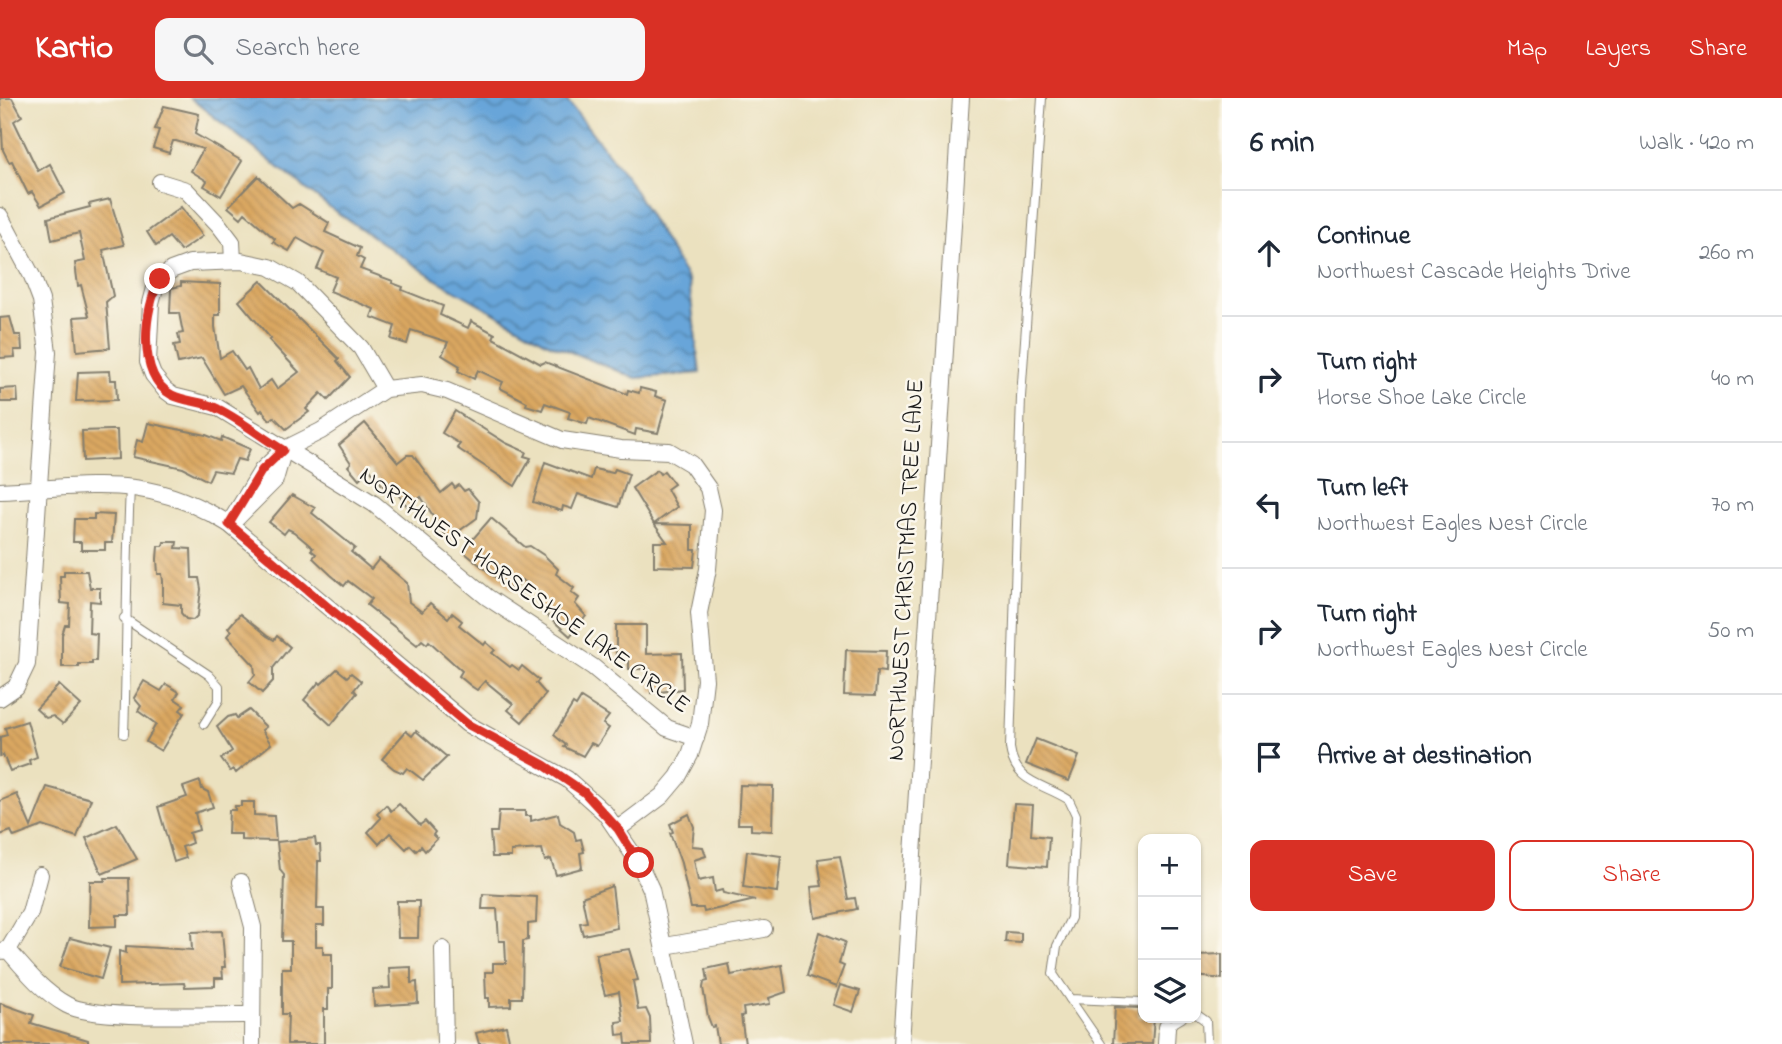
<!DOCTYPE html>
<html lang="en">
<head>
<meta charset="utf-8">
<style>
  body { margin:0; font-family:"Indie Flower",sans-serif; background:#f6f6f7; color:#1f2937 }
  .controls { position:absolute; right:21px; bottom:21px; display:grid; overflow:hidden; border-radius:14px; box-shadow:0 2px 5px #0004 }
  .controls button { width:63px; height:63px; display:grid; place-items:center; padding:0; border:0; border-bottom:2px solid #e0e1e3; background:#fff; color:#1f2937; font:35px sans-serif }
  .stop { position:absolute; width:21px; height:21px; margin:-16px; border:5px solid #d93025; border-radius:50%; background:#fff }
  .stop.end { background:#d93025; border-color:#fff; box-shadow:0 2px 7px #0008 }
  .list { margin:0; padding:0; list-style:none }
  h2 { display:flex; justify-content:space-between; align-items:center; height:91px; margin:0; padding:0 28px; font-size:30px }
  h2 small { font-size:23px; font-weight:400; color:#747a83 }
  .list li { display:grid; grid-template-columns:46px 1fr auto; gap:21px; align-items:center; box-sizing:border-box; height:126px; padding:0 28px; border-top:2px solid #e0e1e3 }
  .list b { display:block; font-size:26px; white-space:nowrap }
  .list p { margin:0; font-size:23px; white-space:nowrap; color:#747a83 }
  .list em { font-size:23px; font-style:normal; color:#747a83 }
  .actions { display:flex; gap:14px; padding:21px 28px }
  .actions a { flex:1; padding:16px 0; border:2px solid #d93025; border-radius:14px; text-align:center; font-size:24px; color:#d93025 }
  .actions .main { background:#d93025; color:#fff }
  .icon { flex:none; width:38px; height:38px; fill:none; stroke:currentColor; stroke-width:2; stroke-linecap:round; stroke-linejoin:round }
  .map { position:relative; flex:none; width:1222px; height:946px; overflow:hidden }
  header { display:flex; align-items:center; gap:42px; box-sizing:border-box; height:98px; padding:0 35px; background:#d93025; color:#fff }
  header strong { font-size:33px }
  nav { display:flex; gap:38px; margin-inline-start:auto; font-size:24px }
  .search { width:490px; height:63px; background:#f6f6f7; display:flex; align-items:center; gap:18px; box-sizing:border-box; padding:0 24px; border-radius:14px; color:#747a83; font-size:26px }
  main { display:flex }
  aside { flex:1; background:#fff }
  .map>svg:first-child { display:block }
</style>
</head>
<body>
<header>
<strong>Kartio</strong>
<div class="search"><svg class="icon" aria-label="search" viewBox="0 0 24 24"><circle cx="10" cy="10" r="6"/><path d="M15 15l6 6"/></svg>Search here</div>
<nav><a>Map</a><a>Layers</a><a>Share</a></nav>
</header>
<main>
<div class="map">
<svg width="1222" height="946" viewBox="0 0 1222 946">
  <defs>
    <pattern id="water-waves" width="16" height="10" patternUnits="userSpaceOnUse" patternTransform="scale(1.75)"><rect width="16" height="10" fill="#67a5d9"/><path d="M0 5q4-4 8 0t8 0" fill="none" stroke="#5486af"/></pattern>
    <pattern id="building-back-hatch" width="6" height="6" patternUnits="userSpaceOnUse" patternTransform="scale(1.75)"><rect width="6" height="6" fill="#daa761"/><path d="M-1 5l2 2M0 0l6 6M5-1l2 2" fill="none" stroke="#ba8f54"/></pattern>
  </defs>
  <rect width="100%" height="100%" fill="#fbf7ec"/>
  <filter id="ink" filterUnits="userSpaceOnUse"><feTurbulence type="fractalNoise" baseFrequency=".0143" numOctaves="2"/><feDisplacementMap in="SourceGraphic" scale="14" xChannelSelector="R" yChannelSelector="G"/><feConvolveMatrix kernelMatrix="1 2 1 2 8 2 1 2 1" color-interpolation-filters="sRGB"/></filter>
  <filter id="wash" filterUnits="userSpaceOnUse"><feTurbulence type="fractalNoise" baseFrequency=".00686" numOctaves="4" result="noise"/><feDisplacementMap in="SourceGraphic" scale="28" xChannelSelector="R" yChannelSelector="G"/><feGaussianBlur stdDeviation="1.57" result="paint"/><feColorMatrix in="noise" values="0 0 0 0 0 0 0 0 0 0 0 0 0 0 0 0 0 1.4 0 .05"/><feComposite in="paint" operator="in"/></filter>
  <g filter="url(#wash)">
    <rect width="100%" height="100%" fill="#ebe1bf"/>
    <!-- water -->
    <polygon fill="url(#water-waves)" stroke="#42607a" stroke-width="2" points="190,0 565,0 626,78 689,184 700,275 636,280 548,245 437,182 329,109"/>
    <g id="blocks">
      <!-- building -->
      <g fill="url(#building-back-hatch)">
        <polygon points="0,0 12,0 22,18 14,23 38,73 50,66 65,95 41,108 32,94 28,96 12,63 9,64 3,52"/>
        <polygon points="164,8 199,16 195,36 242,63 221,98 204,88 207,83 191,73 203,51 176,43 173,43 169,55 153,50 159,32 155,31"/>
        <polygon points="258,78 292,110 299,106 329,125 325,134 360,150 357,158 364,162 360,171 393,183 392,185 403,189 402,192 443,208 440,217 468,230 471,223 484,230 495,236 493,240 541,266 545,264 627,296 628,292 639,295 640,290 656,294 655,298 667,302 658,335 636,331 635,337 589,320 587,326 568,320 570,314 545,305 542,312 526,307 527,304 500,290 503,284 478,272 474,281 458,273 460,268 442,257 448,244 411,232 407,246 391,241 395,228 371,219 374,211 330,193 336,179 317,171 324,155 297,140 289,153 273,144 275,141 245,115 241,120 228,109"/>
        <polygon points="110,101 124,147 103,152 113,198 106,204 110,250 77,253 74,219 89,218 81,187 78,188 75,165 85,163 79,135 52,142 48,120 90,109 89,106"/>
        <polygon points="181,109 203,138 181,153 169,139 156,148 147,134"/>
        <polygon points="261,183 339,261 337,263 350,279 328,302 321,295 306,311 309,314 286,331 274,319 270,322 262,312 260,314 241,288 224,296 202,260 178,265 174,247 180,246 178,236 183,235 179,215 170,215 171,190 181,188 181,184 220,186 220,217 215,217 215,229 220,260 232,253 245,272 248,270 259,291 271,282 277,291 299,274 269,242 271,241 239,203"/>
        <polygon points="10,219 15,237 21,237 22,252 14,252 15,259 0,260 0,220"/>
        <polygon points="110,273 111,282 116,282 117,302 76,303 78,274"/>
        <polygon points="17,290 18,304 0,304 0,291"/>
        <polygon points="455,313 506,345 526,354 524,358 531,360 515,388 457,350 460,346 442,335"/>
        <polygon points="148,325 206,337 221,343 222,339 250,351 245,363 237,361 231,375 213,372 208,383 183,370 133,359 137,342 143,344"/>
        <polygon points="365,325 398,364 407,357 413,357 441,395 452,386 455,390 459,387 464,393 468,391 479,404 477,420 448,441 421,399 408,409 392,389 387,393 370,371 359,381 348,368 351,365 339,347"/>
        <polygon points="110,332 117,332 118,361 83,363 82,333"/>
        <polygon points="545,364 591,381 594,371 613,375 615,371 629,376 618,409 578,396 572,411 563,408 562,413 533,404"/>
        <polygon points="657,372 660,376 664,373 674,386 667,391 677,409 654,426 632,390"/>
        <polygon points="292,397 315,410 312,415 355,450 351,454 371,471 379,461 407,485 409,504 422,514 430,505 448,520 452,515 462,523 459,527 484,547 486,544 495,552 492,555 510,569 512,567 519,572 522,568 539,582 536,585 546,596 522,624 508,612 513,606 485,583 477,592 471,588 459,578 462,573 429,543 427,546 422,542 417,547 367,507 372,501 348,483 344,488 331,477 313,460 316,456 311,452 313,450 294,434 288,431 284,436 269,424"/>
        <polygon points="94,416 114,417 112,445 105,445 105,452 81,452 81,444 73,444 74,421 94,421"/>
        <polygon points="491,420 525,449 530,448 545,458 558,471 556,476 574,490 571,494 579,500 575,506 586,518 570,538 539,510 546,501 529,486 522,482 512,493 465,455 465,450"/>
        <polygon points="654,426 692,427 692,452 696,452 694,469 654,468 654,444 667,444"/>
        <polygon points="164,444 177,444 176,450 191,451 192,480 199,480 201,491 198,517 193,522 186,521 181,515 181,507 163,505 163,483 162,476 158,476 157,461 158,448 163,448"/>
        <polygon points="64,473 87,473 90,490 100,490 100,504 90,503 89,535 97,536 96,563 92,563 92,566 79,566 79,569 62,569 62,537 65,527 69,527 70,506 61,505 60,478 64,478"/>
        <polygon points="240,516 267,538 274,542 277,538 290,549 273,570 273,583 262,595 249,584 255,577 254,567 227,538 231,533 228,530"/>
        <polygon points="616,527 646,527 646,556 682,555 683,591 651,595 650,571 629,571 629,558 616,557"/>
        <polygon points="846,552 886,553 885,574 877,573 875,598 844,597"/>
        <polygon points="337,571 347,579 351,575 361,583 354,592 357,595 331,627 304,602 319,584 321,586"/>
        <polygon points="144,583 161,593 166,586 179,594 175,601 184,607 180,612 184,615 161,653 146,644 156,626 138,613 141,608 134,600"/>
        <polygon points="59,587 81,607 63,626 53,618 46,620 36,611"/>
        <polygon points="581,600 609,618 603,626 609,630 597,648 591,645 583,658 564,649 566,647 554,637 573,606 576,608"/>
        <polygon points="249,612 266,629 262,632 271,646 236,675 233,671 230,673 221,661 232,653 217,629 228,619 235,617 237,620"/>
        <polygon points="27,623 37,659 29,662 30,666 10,673 3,657 0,658 0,639 7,637 5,630"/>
        <polygon points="406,633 412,638 416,633 447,659 423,682 407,670 403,675 394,671 382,661"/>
        <polygon points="1036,641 1079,658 1069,683 1026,666"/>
        <polygon points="200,683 202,691 208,694 213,709 195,715 199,732 189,735 192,745 182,749 186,760 174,764 158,709 187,699 183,689"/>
        <polygon points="740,687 773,688 772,733 751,732 751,726 738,726"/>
        <polygon points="47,689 91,701 77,739 43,728 14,739 11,733 0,737 0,703 17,696 31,729"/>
        <polygon points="241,704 254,704 254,717 274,718 276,743 241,742 241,736 228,736 229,712 235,712 235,708 241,708"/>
        <polygon points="399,706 420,727 425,723 435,734 433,737 437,741 425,753 421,748 416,753 410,747 406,751 390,735 379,746 368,734 381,720 377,716 386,707 391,713"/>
        <polygon points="1014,706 1033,707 1031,737 1049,739 1047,769 1009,766"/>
        <polygon points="499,713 525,713 525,718 531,718 531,723 558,716 560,725 574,734 576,742 581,741 584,754 580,755 582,770 556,777 551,761 545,763 542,751 511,753 511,759 492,759 490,734 497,734"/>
        <polygon points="689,716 694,729 692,748 703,749 706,758 694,762 698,783 713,780 715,794 722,792 723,795 755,802 704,814 703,810 691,810 681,765 670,735 673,734 670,726"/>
        <polygon points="117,726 137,761 102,776 86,740"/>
        <polygon points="315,740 316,747 320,747 321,763 318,763 317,811 324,811 324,827 316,827 316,848 323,848 323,856 332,856 332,891 328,891 328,911 324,911 324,946 287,946 288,916 282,916 282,870 291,870 291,843 282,843 284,777 280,772 277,744"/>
        <polygon points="747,753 781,758 777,794 743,789"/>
        <polygon points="840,758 848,801 855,800 857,811 815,820 811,789 822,788 818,761"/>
        <polygon points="104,780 129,780 130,817 117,817 117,828 89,829 90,783 105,783"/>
        <polygon points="612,788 617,830 583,837 580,825 587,824 582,799"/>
        <polygon points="483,796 537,799 536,825 528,826 528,842 523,843 522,900 511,900 511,908 489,909 489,900 486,900 485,874 493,874 493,865 506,865 505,843 499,843 497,811 482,811"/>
        <polygon points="397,803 419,803 418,840 398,840"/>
        <polygon points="222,833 225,869 222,869 223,880 215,880 215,888 185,889 184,885 119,887 119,853 126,855 126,848 192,852 191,834"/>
        <polygon points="819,834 845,844 839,866 844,868 836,889 807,878"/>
        <polygon points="1006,834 1021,835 1021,845 1005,844"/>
        <polygon points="70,840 110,850 101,881 60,869"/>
        <polygon points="629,851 638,882 633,883 638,912 646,911 650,920 651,946 626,946 625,936 617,937 616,924 623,923 619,894 605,897 601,882 596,856"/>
        <polygon points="1222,856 1222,881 1196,878 1196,857"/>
        <polygon points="729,866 731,877 782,867 786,894 769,900 770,906 743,910 744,917 741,918 745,946 718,946 715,928 712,929 708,919 703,890 704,884 708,883 706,871"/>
        <polygon points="411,869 411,885 417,884 418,905 374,908 373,891 390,890 389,870"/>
        <polygon points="840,887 860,893 853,914 833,907"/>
        <polygon points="0,905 34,917 31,925 88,942 88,946 0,946"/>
        <polygon points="1115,909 1139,910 1139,919 1154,920 1152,946 1113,946"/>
        <polygon points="506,928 510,946 479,946 476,935"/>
      </g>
    </g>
  </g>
  <g filter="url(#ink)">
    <use href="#blocks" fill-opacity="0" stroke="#847e6e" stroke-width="2"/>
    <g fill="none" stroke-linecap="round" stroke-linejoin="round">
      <defs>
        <g id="service">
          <path d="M1042,0L1021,299L1010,650C1015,686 1043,685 1069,702L1076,717L1071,820L1057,848L1053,876L1070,901L1143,904"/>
          <polyline points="124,520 209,577 219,588 219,602 204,626"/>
          <path d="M124,636C127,554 126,472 130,390"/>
          <polyline points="1070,901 1101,946"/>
          <polyline points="1196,916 1206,923 1207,946"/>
          <polyline points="1167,929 1182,920"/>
        </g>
        <g id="minor">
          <polyline points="160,84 186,92 219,127 232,144 233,163"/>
          <polyline points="0,118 32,178 41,202 48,254 27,566 16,589 0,600"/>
          <polyline points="385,291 361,250 298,185 270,169 241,163 190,165 171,172 155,190 151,205 148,264 153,277 165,292 173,298 217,309 374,406 487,499 593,569 667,630 696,640"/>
          <path d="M0,393C93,389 146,374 229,426L467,626L567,681L605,715L639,765L651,791L684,946"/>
          <polyline points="237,420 275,382 283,354"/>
          <polyline points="229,426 262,372 283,352 321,333 385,291 422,287 447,293 562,342 621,351 669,353 691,366 708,390 713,412 708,471 699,515 705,582 700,626 690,657 678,679 662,698 618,731"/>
          <polyline points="241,784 253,829 252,946"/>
          <polyline points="665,848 764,831"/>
          <polyline points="443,851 445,946"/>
          <polyline points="8,852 30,815 40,777"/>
          <path d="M0,853L8,852C26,873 43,894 67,907C97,923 212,916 251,917"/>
          <polyline points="901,946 961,0"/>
          <polyline points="1166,946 1167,929"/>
        </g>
      </defs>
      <!-- service casing -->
      <use href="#service" stroke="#847e6e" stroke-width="10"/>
      <!-- minor casing -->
      <use href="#minor" stroke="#847e6e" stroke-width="18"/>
      <!-- service -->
      <use href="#service" stroke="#fff" stroke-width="8"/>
      <!-- minor -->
      <use href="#minor" stroke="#fff" stroke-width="16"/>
    </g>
  </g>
  <g fill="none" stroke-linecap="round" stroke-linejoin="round" filter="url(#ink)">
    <!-- route -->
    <path stroke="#d93025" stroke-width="9" d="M160,181C144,211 136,278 172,297C186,304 204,303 218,311C241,322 261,339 283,352L262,372L229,426L467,626L544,667L584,694L618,731L639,765"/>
  </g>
  <g text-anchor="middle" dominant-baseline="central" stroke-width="5" stroke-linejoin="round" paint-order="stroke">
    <!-- street labels -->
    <g font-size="24" fill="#1c1c1c" stroke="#fbf7ec">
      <text transform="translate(907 472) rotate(-87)">NORTHWEST CHRISTMAS TREE LANE</text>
      <text transform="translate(524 493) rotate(36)">NORTHWEST HORSESHOE LAKE CIRCLE</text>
    </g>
  </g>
</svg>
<div class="controls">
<button>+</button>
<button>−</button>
<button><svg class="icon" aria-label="layers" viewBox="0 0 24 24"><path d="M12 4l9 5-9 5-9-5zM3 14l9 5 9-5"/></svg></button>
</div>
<div class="stop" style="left:639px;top:765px"></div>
<div class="stop end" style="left:160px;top:181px"></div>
</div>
<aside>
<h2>6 min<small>Walk · 420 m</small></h2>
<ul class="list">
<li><svg class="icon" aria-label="ahead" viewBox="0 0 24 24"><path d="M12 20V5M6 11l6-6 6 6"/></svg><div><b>Continue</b><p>Northwest Cascade Heights Drive</p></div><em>260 m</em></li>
<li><svg class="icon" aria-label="right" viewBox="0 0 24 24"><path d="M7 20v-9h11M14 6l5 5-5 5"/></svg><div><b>Turn right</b><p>Horse Shoe Lake Circle</p></div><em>40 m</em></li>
<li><svg class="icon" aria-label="left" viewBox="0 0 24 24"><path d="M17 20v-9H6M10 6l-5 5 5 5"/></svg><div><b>Turn left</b><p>Northwest Eagles Nest Circle</p></div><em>70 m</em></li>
<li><svg class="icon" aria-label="right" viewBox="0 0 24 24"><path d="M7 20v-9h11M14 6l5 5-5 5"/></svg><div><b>Turn right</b><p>Northwest Eagles Nest Circle</p></div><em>50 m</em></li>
<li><svg class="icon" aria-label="arrive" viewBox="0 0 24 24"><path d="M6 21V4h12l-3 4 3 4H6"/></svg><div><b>Arrive at destination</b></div></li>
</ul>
<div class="actions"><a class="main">Save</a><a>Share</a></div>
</aside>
</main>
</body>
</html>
